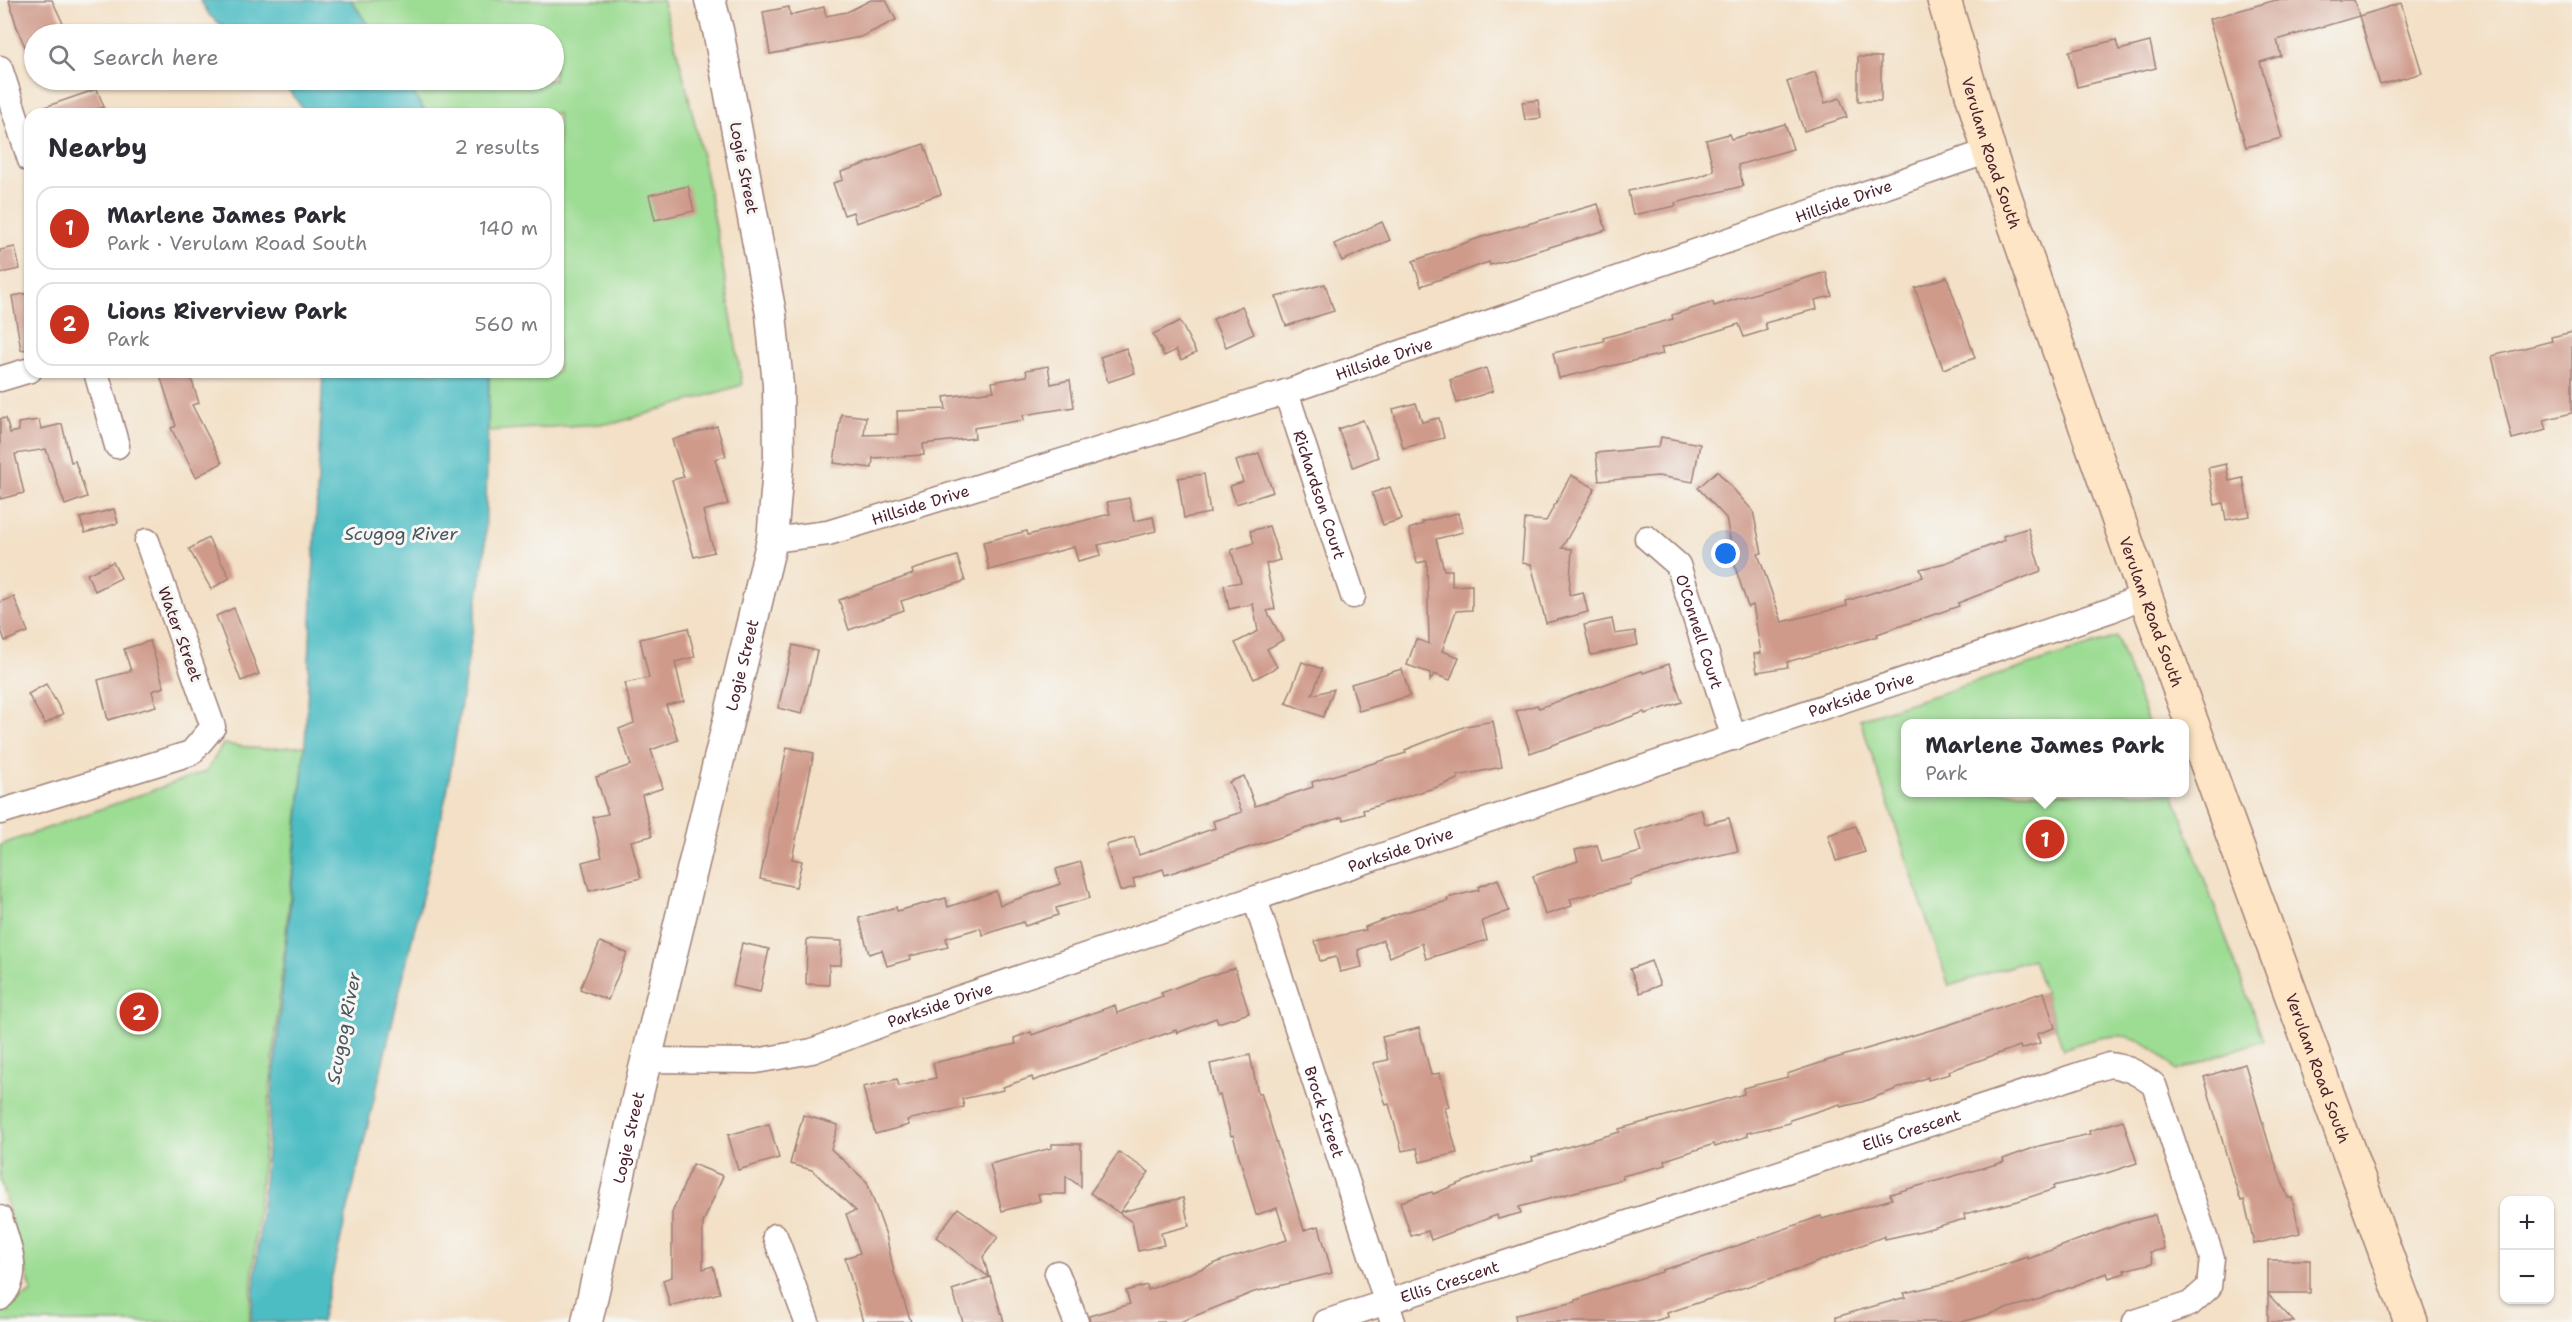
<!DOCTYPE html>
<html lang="en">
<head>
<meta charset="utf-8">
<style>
  body { margin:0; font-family:"Shantell Sans",sans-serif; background:#f7f7f7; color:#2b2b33 }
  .controls { position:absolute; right:18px; bottom:18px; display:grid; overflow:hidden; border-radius:12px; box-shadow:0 2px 4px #0004 }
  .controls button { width:54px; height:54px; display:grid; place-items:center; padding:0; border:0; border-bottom:2px solid #e1e1e2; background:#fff; color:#2b2b33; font:30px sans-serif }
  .you { position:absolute; left:1726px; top:554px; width:21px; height:21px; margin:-15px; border:4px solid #fff; border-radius:50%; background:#1a73e8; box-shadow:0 0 0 9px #1a73e833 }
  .badge { display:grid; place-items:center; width:39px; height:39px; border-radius:50%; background:#c8321e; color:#fff; font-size:20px; font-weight:700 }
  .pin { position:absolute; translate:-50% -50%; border:3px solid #fff; box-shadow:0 2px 6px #0006 }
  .popup { position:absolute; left:1901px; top:719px; width:288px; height:78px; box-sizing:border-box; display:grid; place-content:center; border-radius:12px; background:#fff; filter:drop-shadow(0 2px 4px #0005); font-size:20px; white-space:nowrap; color:#7c7c81 }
  .popup b { font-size:22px; color:#2b2b33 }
  .popup::after { content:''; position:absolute; left:50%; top:100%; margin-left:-12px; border:12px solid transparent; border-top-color:#fff }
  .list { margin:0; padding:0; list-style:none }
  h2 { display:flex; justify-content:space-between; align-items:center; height:78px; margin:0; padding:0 24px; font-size:26px }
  h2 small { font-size:20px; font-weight:400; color:#7c7c81 }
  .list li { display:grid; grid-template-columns:39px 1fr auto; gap:18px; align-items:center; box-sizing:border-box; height:84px; margin:0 12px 12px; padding:0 12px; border:2px solid #e1e1e2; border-radius:18px }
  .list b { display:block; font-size:22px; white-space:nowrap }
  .list p { margin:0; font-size:20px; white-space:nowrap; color:#7c7c81 }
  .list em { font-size:20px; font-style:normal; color:#7c7c81 }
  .icon { flex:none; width:33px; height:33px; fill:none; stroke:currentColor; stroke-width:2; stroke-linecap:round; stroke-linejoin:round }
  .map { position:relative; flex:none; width:2572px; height:1322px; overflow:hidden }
  .search { position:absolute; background:#fff; box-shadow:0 2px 4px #0004; left:24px; top:24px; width:540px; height:66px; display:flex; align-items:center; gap:15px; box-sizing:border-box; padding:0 21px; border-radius:33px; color:#7c7c81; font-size:22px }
  .panel { position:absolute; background:#fff; box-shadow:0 2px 4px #0004; left:24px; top:108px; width:540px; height:270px; border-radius:18px }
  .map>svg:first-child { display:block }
</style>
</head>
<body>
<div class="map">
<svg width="2572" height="1322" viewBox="0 0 2572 1322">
  <rect width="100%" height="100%" fill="#f6f6f2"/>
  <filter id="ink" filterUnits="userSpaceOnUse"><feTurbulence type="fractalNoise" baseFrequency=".0167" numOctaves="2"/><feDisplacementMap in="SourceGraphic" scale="12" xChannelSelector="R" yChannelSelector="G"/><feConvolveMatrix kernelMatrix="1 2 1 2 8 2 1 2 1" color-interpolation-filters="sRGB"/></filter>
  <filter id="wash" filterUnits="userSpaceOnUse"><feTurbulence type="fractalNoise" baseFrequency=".008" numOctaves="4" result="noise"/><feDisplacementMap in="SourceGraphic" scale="24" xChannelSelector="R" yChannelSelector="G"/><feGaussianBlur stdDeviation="1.35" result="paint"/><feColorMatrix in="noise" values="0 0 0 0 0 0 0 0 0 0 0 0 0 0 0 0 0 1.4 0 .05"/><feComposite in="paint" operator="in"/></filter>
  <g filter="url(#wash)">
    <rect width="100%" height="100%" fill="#f3e0c6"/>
    <!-- green -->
    <g fill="#9cdc93" stroke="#737e5f" stroke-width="1.5">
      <path d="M351,0H662C701,125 722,256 742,385L616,423L488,431L489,372H558V114H427L404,80H554V34H374Z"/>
      <path d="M2117,637L2148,723L1906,724V792L2173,793L2263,1040L2176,1071C2136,1026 2116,1031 2063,1049L2033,959L1949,986L1860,719Z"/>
      <polygon points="223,744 262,749 305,746 257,1218 249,1322 0,1322 0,1313 32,1292 0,1179 0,845 207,771"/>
    </g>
    <!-- water -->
    <g fill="#4ebdc4" stroke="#4c6e78" stroke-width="1.5">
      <polygon points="200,0 351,0 374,34 233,34 210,16"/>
      <polygon points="281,80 404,80 427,114 307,114"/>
      <polygon points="323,372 489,372 485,552 447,792 321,1322 251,1322 305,746"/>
    </g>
    <g id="blocks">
      <!-- building -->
      <g fill="#cf9a8a">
        <polygon points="9,0 52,0 68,34 34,34 34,68 17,28"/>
        <polygon points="871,0 886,0 896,20 861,37 770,54 763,12 789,7 790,15 824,7 826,16 847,12"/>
        <polygon points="2276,0 2354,0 2359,16 2277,40 2281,56 2260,62 2282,138 2246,147 2209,19"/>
        <polygon points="2401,3 2422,73 2380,85 2359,16"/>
        <polygon points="2116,40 2119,50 2150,42 2156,68 2077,87 2069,51"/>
        <rect x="1858" y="57" width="23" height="44"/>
        <polygon points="1815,72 1825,103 1840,98 1847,117 1804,131 1787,82"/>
        <polygon points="97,89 104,107 83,114 33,114 33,111"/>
        <polygon points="1538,100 1541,118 1525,120 1522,102"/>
        <polygon points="1785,124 1793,149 1738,165 1743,186 1675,203 1676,206 1633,215 1628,191 1698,177 1714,171 1706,140 1729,134 1731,139"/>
        <polygon points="924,144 941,194 856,223 853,212 844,215 833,183 843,180 841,172"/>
        <polygon points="688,186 694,211 655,220 649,195"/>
        <polygon points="1598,204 1606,230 1490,265 1489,262 1421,286 1413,261 1482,237"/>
        <polygon points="1382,222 1390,240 1342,261 1334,244"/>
        <polygon points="15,247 20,269 0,273 0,250"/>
        <polygon points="1826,272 1832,296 1815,300 1817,309 1765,323 1767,330 1744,337 1739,324 1661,348 1663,354 1559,378 1553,353 1604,341 1603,338 1673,319 1672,315 1713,302 1714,306"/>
        <polygon points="1947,277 1975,358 1943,369 1915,288"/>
        <polygon points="1325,284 1334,311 1286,326 1276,297"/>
        <polygon points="30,293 30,349 21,350 12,296"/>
        <polygon points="1242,306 1254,334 1226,347 1213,319"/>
        <polygon points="1180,321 1196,353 1181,360 1176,350 1164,356 1153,334"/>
        <polygon points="2572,332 2572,413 2544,420 2547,430 2512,439 2492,356 2552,341 2551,337"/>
        <polygon points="1126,348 1135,373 1108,382 1100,357"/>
        <polygon points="1048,366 1051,384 1070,380 1074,407 1023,415 1024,420 974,428 975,438 923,444 924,455 873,458 872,468 834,463 841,414 866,417 864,435 898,434 897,411 946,409 944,397 994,391 992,382 1027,376 1026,370"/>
        <polygon points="1486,368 1493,391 1457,403 1450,380"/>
        <polygon points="159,372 189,372 199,403 192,405 222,463 196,477 171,428 176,426"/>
        <polygon points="1416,403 1422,422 1439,418 1444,438 1403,448 1393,409"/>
        <polygon points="6,418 10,433 19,431 18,423 39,420 41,429 62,424 71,462 75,461 87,497 65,505 46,449 15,454 24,493 0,499 0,419"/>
        <polygon points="1363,420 1378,457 1353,467 1338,429"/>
        <polygon points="717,426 726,456 715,459 728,504 703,511 714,552 694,557 672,480 684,477 672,440"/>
        <polygon points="1661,437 1700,444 1693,482 1658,476 1599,481 1596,453 1659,447"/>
        <polygon points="1259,453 1273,492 1236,504 1230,486 1243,482 1236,461"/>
        <polygon points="2226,464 2229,481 2243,478 2250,516 2226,520 2223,503 2215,505 2208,468"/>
        <polygon points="1717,471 1753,511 1762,553 1758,554 1782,622 1847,606 1846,601 1923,577 1920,569 1945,563 2005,540 2003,536 2028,528 2041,571 1958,603 1959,606 1877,634 1878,636 1787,662 1788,667 1757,672 1754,654 1761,653 1753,605 1748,607 1736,570 1726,518 1698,488"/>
        <polygon points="1204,474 1210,513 1184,518 1178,478"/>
        <polygon points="1571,475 1595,488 1562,548 1572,549 1569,595 1583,592 1588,612 1546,623 1531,564 1522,563 1525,519 1546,521"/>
        <polygon points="1390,487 1402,519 1383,525 1372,493"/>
        <polygon points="1129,498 1134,521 1153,517 1156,531 1098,545 1101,555 1078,561 1074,547 989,570 983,542 1027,531 1028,535 1110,514 1107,502"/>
        <polygon points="114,509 118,523 85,533 80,518"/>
        <polygon points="1458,513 1463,532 1436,539 1444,570 1452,570 1452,586 1472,585 1472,610 1456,611 1442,651 1459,657 1450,680 1434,674 1430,681 1430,673 1407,665 1416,639 1429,644 1427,561 1417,563 1409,529 1423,524 1422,522"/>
        <polygon points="1269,526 1280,560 1266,564 1275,609 1267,611 1283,640 1267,649 1277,667 1254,679 1235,643 1258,631 1253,604 1229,609 1224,585 1241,582 1231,550 1254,543 1250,531"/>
        <polygon points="208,538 230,578 211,589 189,549"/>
        <polygon points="957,556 965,581 901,601 904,610 849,630 839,600 913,574 912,570"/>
        <polygon points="113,562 121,578 95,591 87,574"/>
        <polygon points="14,597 28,632 5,641 0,627 0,602"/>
        <polygon points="234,608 259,674 241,681 216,616"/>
        <polygon points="1612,619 1615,634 1635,631 1638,645 1591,655 1584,625"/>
        <polygon points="688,628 695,657 675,662 684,701 666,705 678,740 651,750 663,788 642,795 652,836 631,841 641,878 589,891 582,862 602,857 593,817 608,814 596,777 631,765 619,729 634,723 625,683 649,678 640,639"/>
        <polygon points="150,641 164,687 152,691 156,706 108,720 98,680 131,671 124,649"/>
        <polygon points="793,645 817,651 802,714 778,708"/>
        <polygon points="1302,662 1322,669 1312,695 1334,689 1323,717 1286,703"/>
        <polygon points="1669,664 1682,702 1645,714 1644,712 1530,753 1516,711 1537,705 1539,708 1642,671 1643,673"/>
        <polygon points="1402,669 1410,696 1359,711 1351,684"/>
        <polygon points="46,684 63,714 45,724 28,694"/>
        <polygon points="1493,721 1502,767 1457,776 1458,779 1437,787 1363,810 1364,814 1343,820 1342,817 1165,875 1163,869 1133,879 1135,887 1120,891 1106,845 1134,837 1139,855 1215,828 1213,821 1242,812 1229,782 1244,776 1255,806 1313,787 1312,782 1406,753 1405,750 1466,726"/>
        <polygon points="787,747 814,753 792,859 802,861 796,887 760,879"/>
        <polygon points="1701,809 1705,824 1729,818 1738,851 1694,861 1630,880 1631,884 1570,899 1572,906 1545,915 1533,876 1578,861 1575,850 1597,845 1602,862 1641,852 1635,831"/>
        <polygon points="1856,826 1865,852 1836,861 1828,835"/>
        <polygon points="1081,862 1090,898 1056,908 1058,915 1025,926 1023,922 983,935 980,928 946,938 948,947 910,956 911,959 887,966 882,950 869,954 859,918 896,907 897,911 946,898 948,907 996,891 1000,905 1060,884 1056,869"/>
        <polygon points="1498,879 1509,911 1482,921 1487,940 1426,959 1422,943 1390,957 1383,940 1358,950 1362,967 1340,972 1336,957 1320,961 1315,941 1366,930 1365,927 1401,913 1448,901 1447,898 1479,890 1478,887"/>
        <polygon points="807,939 842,941 841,965 829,965 829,985 806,984"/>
        <polygon points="600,942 627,953 608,1000 580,989"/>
        <polygon points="742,943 769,949 760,992 733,986"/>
        <polygon points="1651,961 1660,985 1640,993 1630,969"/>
        <polygon points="1235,968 1249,1013 1218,1023 1216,1018 1177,1033 1176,1030 1033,1081 1032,1077 1003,1087 1004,1090 962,1099 964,1107 907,1120 909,1125 875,1134 863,1087 897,1079 899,1086 936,1078 933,1063 1016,1044 1014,1038 1031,1032 1032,1035 1115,1005 1117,1013 1163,996 1161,993 1195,980"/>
        <polygon points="2044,992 2055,1028 2037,1034 2040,1043 2021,1049 2020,1046 1949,1071 1950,1074 1928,1080 1928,1077 1862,1102 1841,1107 1840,1104 1790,1120 1790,1123 1747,1133 1748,1136 1715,1147 1714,1144 1665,1160 1666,1165 1622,1176 1623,1179 1519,1207 1521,1213 1498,1219 1497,1215 1431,1240 1428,1231 1411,1236 1400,1202 1432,1192 1433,1194 1486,1173 1533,1161 1532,1157 1620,1132 1619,1129 1744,1094 1743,1088 1788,1077 1787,1074 1829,1060 1948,1025"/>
        <polygon points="1419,1028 1431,1075 1440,1073 1449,1107 1445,1108 1457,1153 1420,1162 1417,1148 1402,1151 1389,1104 1386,1105 1373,1063 1388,1060 1382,1037"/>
        <polygon points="1250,1055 1258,1094 1261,1093 1304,1230 1319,1226 1332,1273 1254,1292 1180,1322 1090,1322 1089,1316 1130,1304 1126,1291 1147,1285 1148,1290 1226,1259 1287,1240 1277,1208 1256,1215 1233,1135 1231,1136 1220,1095 1217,1096 1210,1064"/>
        <polygon points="2245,1064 2271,1151 2288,1198 2292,1198 2300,1233 2254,1244 2244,1200 2241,1201 2231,1171 2204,1077"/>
        <polygon points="803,1115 838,1125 831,1149 867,1182 886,1235 894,1272 911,1322 863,1322 845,1258 860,1253 846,1214 856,1211 812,1170 790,1164"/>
        <polygon points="2123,1120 2137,1163 2104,1174 2053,1186 2054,1189 2018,1201 1964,1214 1965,1219 1921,1231 1885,1239 1885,1236 1794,1271 1667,1313 1668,1317 1651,1322 1516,1322 1515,1315 1576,1302 1576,1300 1611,1287 1662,1272 1662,1270 1705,1257 1821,1216 1822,1219 1892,1199 1890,1194 2004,1162 2003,1159 2039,1146 2090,1134 2089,1131"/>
        <polygon points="769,1124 779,1158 738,1170 728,1135"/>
        <polygon points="1052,1144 1081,1144 1081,1187 1066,1176 1066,1194 1038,1194 1040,1201 1002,1211 990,1164 1052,1148"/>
        <polygon points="1119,1152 1149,1172 1120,1212 1183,1198 1189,1226 1161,1233 1164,1245 1138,1251 1132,1222 1090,1193"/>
        <polygon points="693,1164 723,1176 703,1223 703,1269 713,1266 720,1293 670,1306 663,1280 672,1277 672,1213"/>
        <polygon points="958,1208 998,1237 983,1257 989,1277 936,1237"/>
        <polygon points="2155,1215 2164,1249 2150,1252 2153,1263 2124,1270 2125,1273 2109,1278 2107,1273 2040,1299 1962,1322 1836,1322 1836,1317 1906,1297 1904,1293 1956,1281 2027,1257 2028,1259 2120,1224"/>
        <rect x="2268" y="1260" width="42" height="33"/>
        <polygon points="990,1277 1004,1322 963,1322 952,1290"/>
        <polygon points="2268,1294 2294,1322 2268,1322"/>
      </g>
    </g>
  </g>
  <g filter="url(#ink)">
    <use href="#blocks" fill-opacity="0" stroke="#9e8078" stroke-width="1.5"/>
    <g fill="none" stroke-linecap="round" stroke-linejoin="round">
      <defs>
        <g id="minor">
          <polyline points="0,68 30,160"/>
          <polyline points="96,372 117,446"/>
          <polyline points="0,379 30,370"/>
          <path id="s1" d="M1286,392L1353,596"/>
          <path id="s2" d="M1647,538L1678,565L1734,738"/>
          <path id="s3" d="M772,540L828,533L1286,392L1989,151"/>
          <polyline points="0,812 191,753 213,727 147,541"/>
          <path id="s4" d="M1255,899L1393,1322"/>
          <path id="s5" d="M647,1060L756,1061L812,1051L888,1022L2111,610L2145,595"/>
          <path d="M0,1218C8,1243 23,1276 0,1298"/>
          <polyline points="775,1236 807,1322"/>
          <polyline points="1057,1273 1076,1322"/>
          <path id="s6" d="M1326,1322L2109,1065C2128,1067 2140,1074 2154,1085L2212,1258L2209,1287L2190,1304L2135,1322"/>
        </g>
        <g id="tertiary">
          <path id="s7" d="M587,1322L637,1098L772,540L779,457L778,385L771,314L718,30L710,0"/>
        </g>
        <g id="secondary">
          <path id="s8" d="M1944,0L1989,151L2145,595L2411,1322"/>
        </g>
      </defs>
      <!-- minor casing -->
      <use href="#minor" stroke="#9e8078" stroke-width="27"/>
      <!-- tertiary casing -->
      <use href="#tertiary" stroke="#9e8078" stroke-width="33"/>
      <!-- secondary casing -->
      <use href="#secondary" stroke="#9e8078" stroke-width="36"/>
      <!-- minor -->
      <use href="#minor" stroke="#fff" stroke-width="24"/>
      <!-- tertiary -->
      <use href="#tertiary" stroke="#fff" stroke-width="30"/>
      <!-- secondary -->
      <use href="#secondary" stroke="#fde5c5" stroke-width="33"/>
    </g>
  </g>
  <g text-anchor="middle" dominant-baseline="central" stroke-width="6" stroke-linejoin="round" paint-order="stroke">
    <!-- street labels -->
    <g font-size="16" fill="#4a1f2b" stroke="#f6f6f2">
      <text stroke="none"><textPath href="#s8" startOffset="160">Verulam Road South</textPath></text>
      <text transform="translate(744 168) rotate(79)">Logie Street</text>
      <text stroke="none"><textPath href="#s3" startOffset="1125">Hillside Drive</textPath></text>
      <text stroke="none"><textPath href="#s3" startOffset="639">Hillside Drive</textPath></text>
      <text stroke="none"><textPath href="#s1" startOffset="108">Richardson Court</textPath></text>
      <text stroke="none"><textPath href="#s3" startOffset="153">Hillside Drive</textPath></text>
      <text stroke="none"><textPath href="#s8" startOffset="646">Verulam Road South</textPath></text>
      <text stroke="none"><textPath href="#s2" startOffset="111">O'Connell Court</textPath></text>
      <text transform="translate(180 634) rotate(70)">Water Street</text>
      <text stroke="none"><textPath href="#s7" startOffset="675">Logie Street</textPath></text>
      <text stroke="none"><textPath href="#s5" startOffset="1274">Parkside Drive</textPath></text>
      <text stroke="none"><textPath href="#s5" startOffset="788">Parkside Drive</textPath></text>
      <text stroke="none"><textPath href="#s5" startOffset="302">Parkside Drive</textPath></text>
      <text stroke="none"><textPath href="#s8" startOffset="1132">Verulam Road South</textPath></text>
      <text stroke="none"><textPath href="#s4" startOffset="224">Brock Street</textPath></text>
      <text stroke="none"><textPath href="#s6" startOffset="616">Ellis Crescent</textPath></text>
      <text stroke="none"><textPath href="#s7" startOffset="189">Logie Street</textPath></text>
      <text stroke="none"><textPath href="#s6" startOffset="130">Ellis Crescent</textPath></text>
    </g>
    <!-- water labels -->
    <g font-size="18" font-style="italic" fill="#4b5661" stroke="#f6f6f2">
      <text x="401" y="534">Scugog River</text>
      <text transform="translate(344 1028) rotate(-79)">Scugog River</text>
    </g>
  </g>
</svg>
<div class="controls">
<button>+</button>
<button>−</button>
</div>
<div class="you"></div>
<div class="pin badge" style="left:2045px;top:839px">1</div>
<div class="popup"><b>Marlene James Park</b>Park</div>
<div class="pin badge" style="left:139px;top:1012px">2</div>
<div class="search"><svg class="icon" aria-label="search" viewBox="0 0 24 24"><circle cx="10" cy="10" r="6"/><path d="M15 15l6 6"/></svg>Search here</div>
<section class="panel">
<h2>Nearby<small>2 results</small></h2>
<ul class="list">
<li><span class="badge">1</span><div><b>Marlene James Park</b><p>Park · Verulam Road South</p></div><em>140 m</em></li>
<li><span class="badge">2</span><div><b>Lions Riverview Park</b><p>Park</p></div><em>560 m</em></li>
</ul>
</section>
</div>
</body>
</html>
